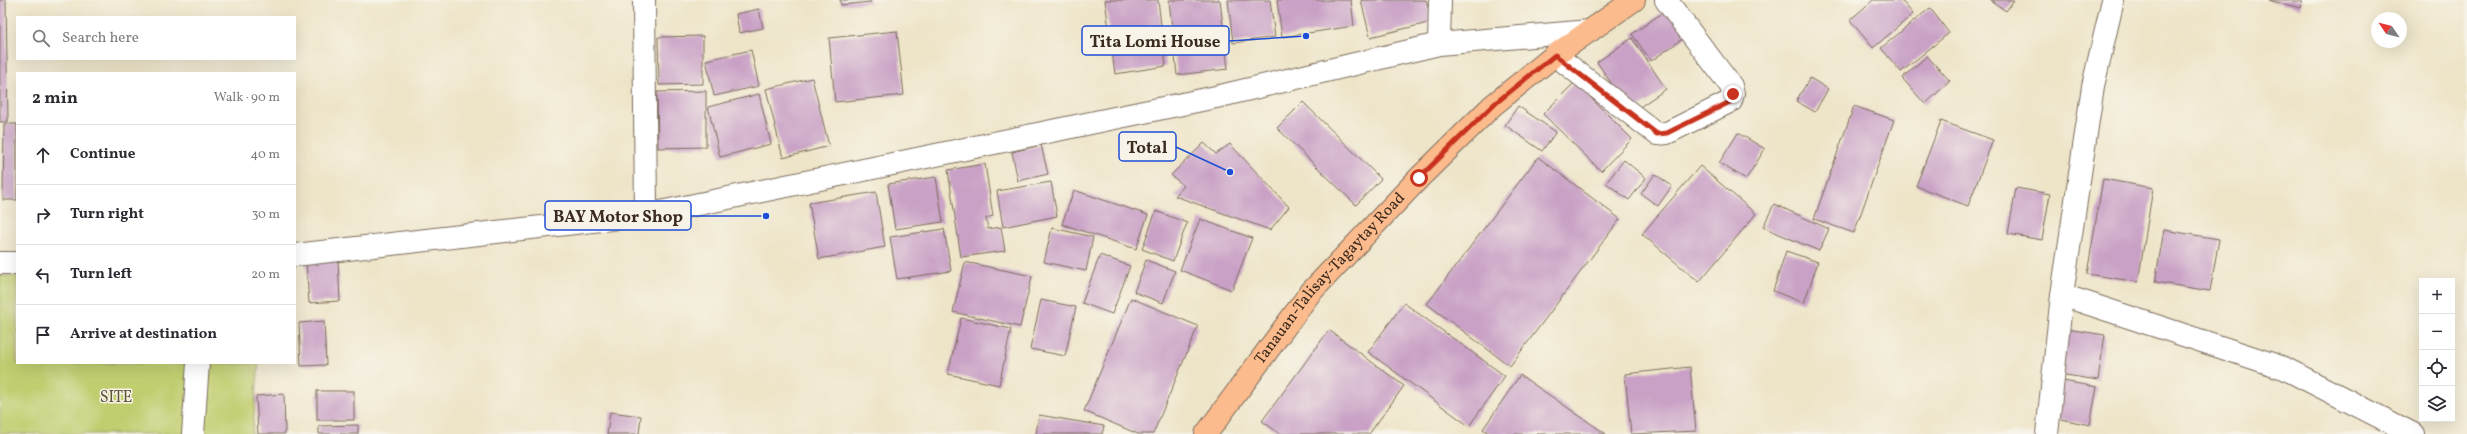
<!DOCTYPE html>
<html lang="en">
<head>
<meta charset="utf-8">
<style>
  body { margin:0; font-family:Vollkorn,serif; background:#f2f2f3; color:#2b2b33 }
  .controls { position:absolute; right:12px; bottom:12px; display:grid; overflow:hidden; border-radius:0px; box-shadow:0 4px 16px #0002 }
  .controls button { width:36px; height:36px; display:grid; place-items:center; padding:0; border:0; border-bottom:1px solid #e1e1e2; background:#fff; color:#2b2b33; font:20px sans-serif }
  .compass { position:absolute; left:2371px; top:12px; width:36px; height:36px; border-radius:50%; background:#fff; box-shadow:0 4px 16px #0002; rotate:305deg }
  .stop { position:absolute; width:12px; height:12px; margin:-9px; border:3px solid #c8321e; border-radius:50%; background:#fff }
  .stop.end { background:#c8321e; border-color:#fff; box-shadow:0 1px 4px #0008 }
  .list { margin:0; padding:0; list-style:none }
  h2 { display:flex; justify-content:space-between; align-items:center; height:52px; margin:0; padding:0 16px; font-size:17px }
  h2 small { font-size:13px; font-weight:400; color:#7c7c81 }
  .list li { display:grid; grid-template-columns:26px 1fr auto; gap:12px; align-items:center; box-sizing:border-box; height:60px; padding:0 16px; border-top:1px solid #e1e1e2 }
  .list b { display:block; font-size:15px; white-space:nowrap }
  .list em { font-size:13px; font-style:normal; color:#7c7c81 }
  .icon { flex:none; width:22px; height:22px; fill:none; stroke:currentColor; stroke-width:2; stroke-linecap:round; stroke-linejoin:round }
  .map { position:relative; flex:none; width:2467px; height:434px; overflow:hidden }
  .search { position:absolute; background:#fff; box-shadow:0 4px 16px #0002; left:16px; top:16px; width:280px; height:44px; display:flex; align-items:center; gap:10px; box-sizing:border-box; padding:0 14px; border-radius:0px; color:#7c7c81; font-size:15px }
  .panel { position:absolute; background:#fff; box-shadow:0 4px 16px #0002; left:16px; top:72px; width:280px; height:292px; border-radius:0px }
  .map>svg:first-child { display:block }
</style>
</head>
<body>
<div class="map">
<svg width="2467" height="434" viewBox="0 0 2467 434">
  <rect width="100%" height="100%" fill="#f7f3e8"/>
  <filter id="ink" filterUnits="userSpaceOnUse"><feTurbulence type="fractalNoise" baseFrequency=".025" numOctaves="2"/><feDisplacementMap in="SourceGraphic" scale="8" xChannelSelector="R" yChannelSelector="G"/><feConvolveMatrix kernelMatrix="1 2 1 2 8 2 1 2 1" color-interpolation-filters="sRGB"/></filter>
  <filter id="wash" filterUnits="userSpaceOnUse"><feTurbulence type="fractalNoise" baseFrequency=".012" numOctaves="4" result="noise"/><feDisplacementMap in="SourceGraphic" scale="16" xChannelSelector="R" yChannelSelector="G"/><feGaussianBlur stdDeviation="0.9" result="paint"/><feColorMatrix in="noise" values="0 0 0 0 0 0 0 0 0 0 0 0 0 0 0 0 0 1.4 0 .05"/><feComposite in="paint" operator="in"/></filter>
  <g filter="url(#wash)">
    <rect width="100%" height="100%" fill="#eee5c9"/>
    <!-- green -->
    <polygon fill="#c1ce6f" stroke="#7e7c46" points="0,276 17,276 17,363 259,363 252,434 0,434"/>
    <g id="blocks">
      <!-- building -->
      <g fill="#c9a1c6">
        <polygon points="0,0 6,0 8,122 0,122"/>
        <polygon points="840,0 870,0 871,2 841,5"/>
        <polygon points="1105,0 1158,0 1166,66 1115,74"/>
        <polygon points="1169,0 1220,0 1228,69 1177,75"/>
        <polygon points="1228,0 1270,0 1275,37 1233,43"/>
        <polygon points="1277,0 1351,0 1354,26 1282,37"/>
        <polygon points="1361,0 1426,0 1432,22 1370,37"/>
        <polygon points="1873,0 1901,0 1913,14 1873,48 1850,20"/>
        <polygon points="1990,0 2014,0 2006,11"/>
        <polygon points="2268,0 2302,0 2300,8"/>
        <polygon points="1669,8 1688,35 1651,61 1632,34"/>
        <polygon points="1930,8 1949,33 1901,72 1881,48"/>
        <polygon points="759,9 763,28 739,33 736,14"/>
        <polygon points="897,31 904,95 835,102 829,38"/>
        <polygon points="703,36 703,84 659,85 658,37"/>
        <polygon points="1632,38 1666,89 1631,113 1597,62"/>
        <polygon points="751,50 759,86 714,96 706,60"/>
        <polygon points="1927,56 1950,81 1925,104 1902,78"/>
        <polygon points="812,78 829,146 783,158 766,89"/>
        <polygon points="1810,78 1828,89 1815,112 1796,101"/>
        <polygon points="1575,82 1632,139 1601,171 1543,114"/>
        <polygon points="706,91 706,147 658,148 657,92"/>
        <polygon points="759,94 771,144 720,157 708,107"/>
        <polygon points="1303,102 1381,179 1356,205 1277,128"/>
        <polygon points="1518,106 1556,132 1542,151 1505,125"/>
        <polygon points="1854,106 1894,120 1854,233 1814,219"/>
        <polygon points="1941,121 1993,140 1968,206 1916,186"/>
        <polygon points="4,124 17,124 17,200 3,200"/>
        <polygon points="1738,133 1765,149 1746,179 1719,163"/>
        <polygon points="1204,143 1216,154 1230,144 1289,207 1270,230 1175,196 1184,186 1171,175"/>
        <polygon points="1041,145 1048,174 1018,181 1012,152"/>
        <polygon points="1538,157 1620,219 1510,366 1427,304"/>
        <polygon points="1624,160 1646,178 1629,200 1606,183"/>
        <polygon points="985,164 993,216 986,218 988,229 1001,227 1005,251 961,257 948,170"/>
        <polygon points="1700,166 1756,214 1699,282 1642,234"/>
        <polygon points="1655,174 1672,186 1658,206 1641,194"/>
        <polygon points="936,177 943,222 895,229 888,184"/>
        <polygon points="2103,179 2153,188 2138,282 2087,274"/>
        <polygon points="1051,182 1057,216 1003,227 997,191"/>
        <polygon points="2016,188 2050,194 2042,240 2008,234"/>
        <polygon points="1074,190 1148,215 1136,249 1062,224"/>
        <polygon points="876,192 885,247 819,259 809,203"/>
        <polygon points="1774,204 1829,229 1819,251 1763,227"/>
        <polygon points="1156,211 1187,223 1173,261 1142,249"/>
        <polygon points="1200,219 1252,238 1232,290 1180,270"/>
        <polygon points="1052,228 1093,237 1086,271 1044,262"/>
        <polygon points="944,229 951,271 897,279 890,237"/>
        <polygon points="2164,230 2219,239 2210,291 2155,282"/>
        <polygon points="1786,251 1818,262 1804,303 1773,291"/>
        <polygon points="1100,255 1130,266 1112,314 1082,303"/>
        <polygon points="1146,260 1175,271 1163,303 1134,292"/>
        <polygon points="338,261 340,301 309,303 306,262"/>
        <polygon points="965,262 1032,276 1020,327 953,312"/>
        <polygon points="1131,298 1198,326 1153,434 1138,434 1084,411"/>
        <polygon points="1041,300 1076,307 1065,356 1030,349"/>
        <polygon points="1404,303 1505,376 1469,426 1368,352"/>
        <polygon points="961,318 1011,329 999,385 948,374"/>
        <polygon points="324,321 326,365 301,366 299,323"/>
        <polygon points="2066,329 2105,335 2098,380 2059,374"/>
        <polygon points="1329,330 1404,386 1369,434 1280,434 1262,421"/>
        <polygon points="1690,367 1696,431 1631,434 1625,374"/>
        <polygon points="1520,375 1606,434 1490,434 1483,429"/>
        <polygon points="2063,381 2097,387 2090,425 2056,418"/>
        <rect x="317" y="391" width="37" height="29"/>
        <polygon points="284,394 285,434 258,434 256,396"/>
        <polygon points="610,412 641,416 639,434 607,434"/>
        <polygon points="1039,415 1104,426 1102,434 1036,434"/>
        <polygon points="358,425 358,434 319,434 319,426"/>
      </g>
    </g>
  </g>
  <g filter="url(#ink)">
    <use href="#blocks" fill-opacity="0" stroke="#7a6b5a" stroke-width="1"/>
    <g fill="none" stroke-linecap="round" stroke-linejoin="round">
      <defs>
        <g id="minor">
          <polyline points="644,0 646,215"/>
          <polyline points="1439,44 1440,0"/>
          <polyline points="1555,55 1657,134 1667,133 1731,101 1733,94 1731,86 1666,0"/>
          <polyline points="295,255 646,215 1216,97 1439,44 1590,31"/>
          <polyline points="0,263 17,263"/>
          <polyline points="2062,295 2284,368 2413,434"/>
          <polyline points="193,434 198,363"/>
          <polyline points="2047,434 2062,295 2093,86 2113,0"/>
        </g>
        <g id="major">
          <path id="s1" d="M1206,434L1310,293L1419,178L1492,106L1555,55L1634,0"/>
        </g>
      </defs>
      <!-- minor casing -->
      <use href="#minor" stroke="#7a6b5a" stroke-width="24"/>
      <!-- major casing -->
      <use href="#major" stroke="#7a6b5a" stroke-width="24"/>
      <!-- minor -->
      <use href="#minor" stroke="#fff" stroke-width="22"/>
      <!-- major -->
      <use href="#major" stroke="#fbbb8d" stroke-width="22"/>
    </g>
  </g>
  <g fill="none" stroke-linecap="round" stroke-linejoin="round" filter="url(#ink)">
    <!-- route -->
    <polyline stroke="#c8321e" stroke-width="5" points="1419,178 1492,106 1555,55 1657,134 1667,133 1732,101 1733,94"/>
  </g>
  <g text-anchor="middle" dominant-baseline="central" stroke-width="3" stroke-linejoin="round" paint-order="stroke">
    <!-- street labels -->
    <g font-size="16" fill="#3b2a1e" stroke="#f7f3e8">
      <text stroke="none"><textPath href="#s1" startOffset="199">Tanauan-Talisay-Tagaytay Road</textPath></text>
    </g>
    <!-- park labels -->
    <g font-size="16" fill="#5c5332" stroke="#f7f3e8">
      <text x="116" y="398">SITE</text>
    </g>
  </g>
  <!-- callouts -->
  <path fill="none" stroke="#1d4ed8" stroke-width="1.5" d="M1306 36L1229 41M1230 172L1176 147M766 216L691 216"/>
  <g fill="#1d4ed8" stroke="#f7f3e8" stroke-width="1.5">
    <circle cx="1306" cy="36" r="4"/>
    <circle cx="1230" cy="172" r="4"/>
    <circle cx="766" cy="216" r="4"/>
  </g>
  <g fill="#f7f3e8" stroke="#1d4ed8" stroke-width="1.5">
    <rect x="1082" y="26" width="147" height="29" rx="4"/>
    <rect x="1119" y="132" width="57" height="29" rx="4"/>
    <rect x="545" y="201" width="146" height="29" rx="4"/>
  </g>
  <g font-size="17" text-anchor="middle" font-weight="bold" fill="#3b2a1e">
    <text x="1155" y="47">Tita Lomi House</text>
    <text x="1147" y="153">Total</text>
    <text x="618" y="222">BAY Motor Shop</text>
  </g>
</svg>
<div class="controls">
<button>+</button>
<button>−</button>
<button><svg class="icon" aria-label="locate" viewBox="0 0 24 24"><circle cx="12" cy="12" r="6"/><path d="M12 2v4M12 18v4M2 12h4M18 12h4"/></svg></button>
<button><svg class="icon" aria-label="layers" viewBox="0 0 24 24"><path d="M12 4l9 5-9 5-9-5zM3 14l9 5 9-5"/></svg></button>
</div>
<svg class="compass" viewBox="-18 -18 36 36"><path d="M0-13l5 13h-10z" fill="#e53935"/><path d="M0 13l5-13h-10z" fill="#7c7c81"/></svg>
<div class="stop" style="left:1419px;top:178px"></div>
<div class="stop end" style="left:1733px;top:94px"></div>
<div class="search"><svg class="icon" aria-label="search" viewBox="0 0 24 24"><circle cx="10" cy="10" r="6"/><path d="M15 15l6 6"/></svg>Search here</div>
<section class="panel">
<h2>2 min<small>Walk · 90 m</small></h2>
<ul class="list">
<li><svg class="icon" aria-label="ahead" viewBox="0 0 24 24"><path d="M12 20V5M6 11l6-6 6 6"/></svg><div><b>Continue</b></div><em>40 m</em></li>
<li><svg class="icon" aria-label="right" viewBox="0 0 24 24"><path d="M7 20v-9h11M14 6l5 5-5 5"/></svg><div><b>Turn right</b></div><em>30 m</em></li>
<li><svg class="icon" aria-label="left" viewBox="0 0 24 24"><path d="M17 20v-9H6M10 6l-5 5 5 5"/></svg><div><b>Turn left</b></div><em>20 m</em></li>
<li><svg class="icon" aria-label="arrive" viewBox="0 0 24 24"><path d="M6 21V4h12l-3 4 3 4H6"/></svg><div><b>Arrive at destination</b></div></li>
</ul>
</section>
</div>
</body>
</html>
